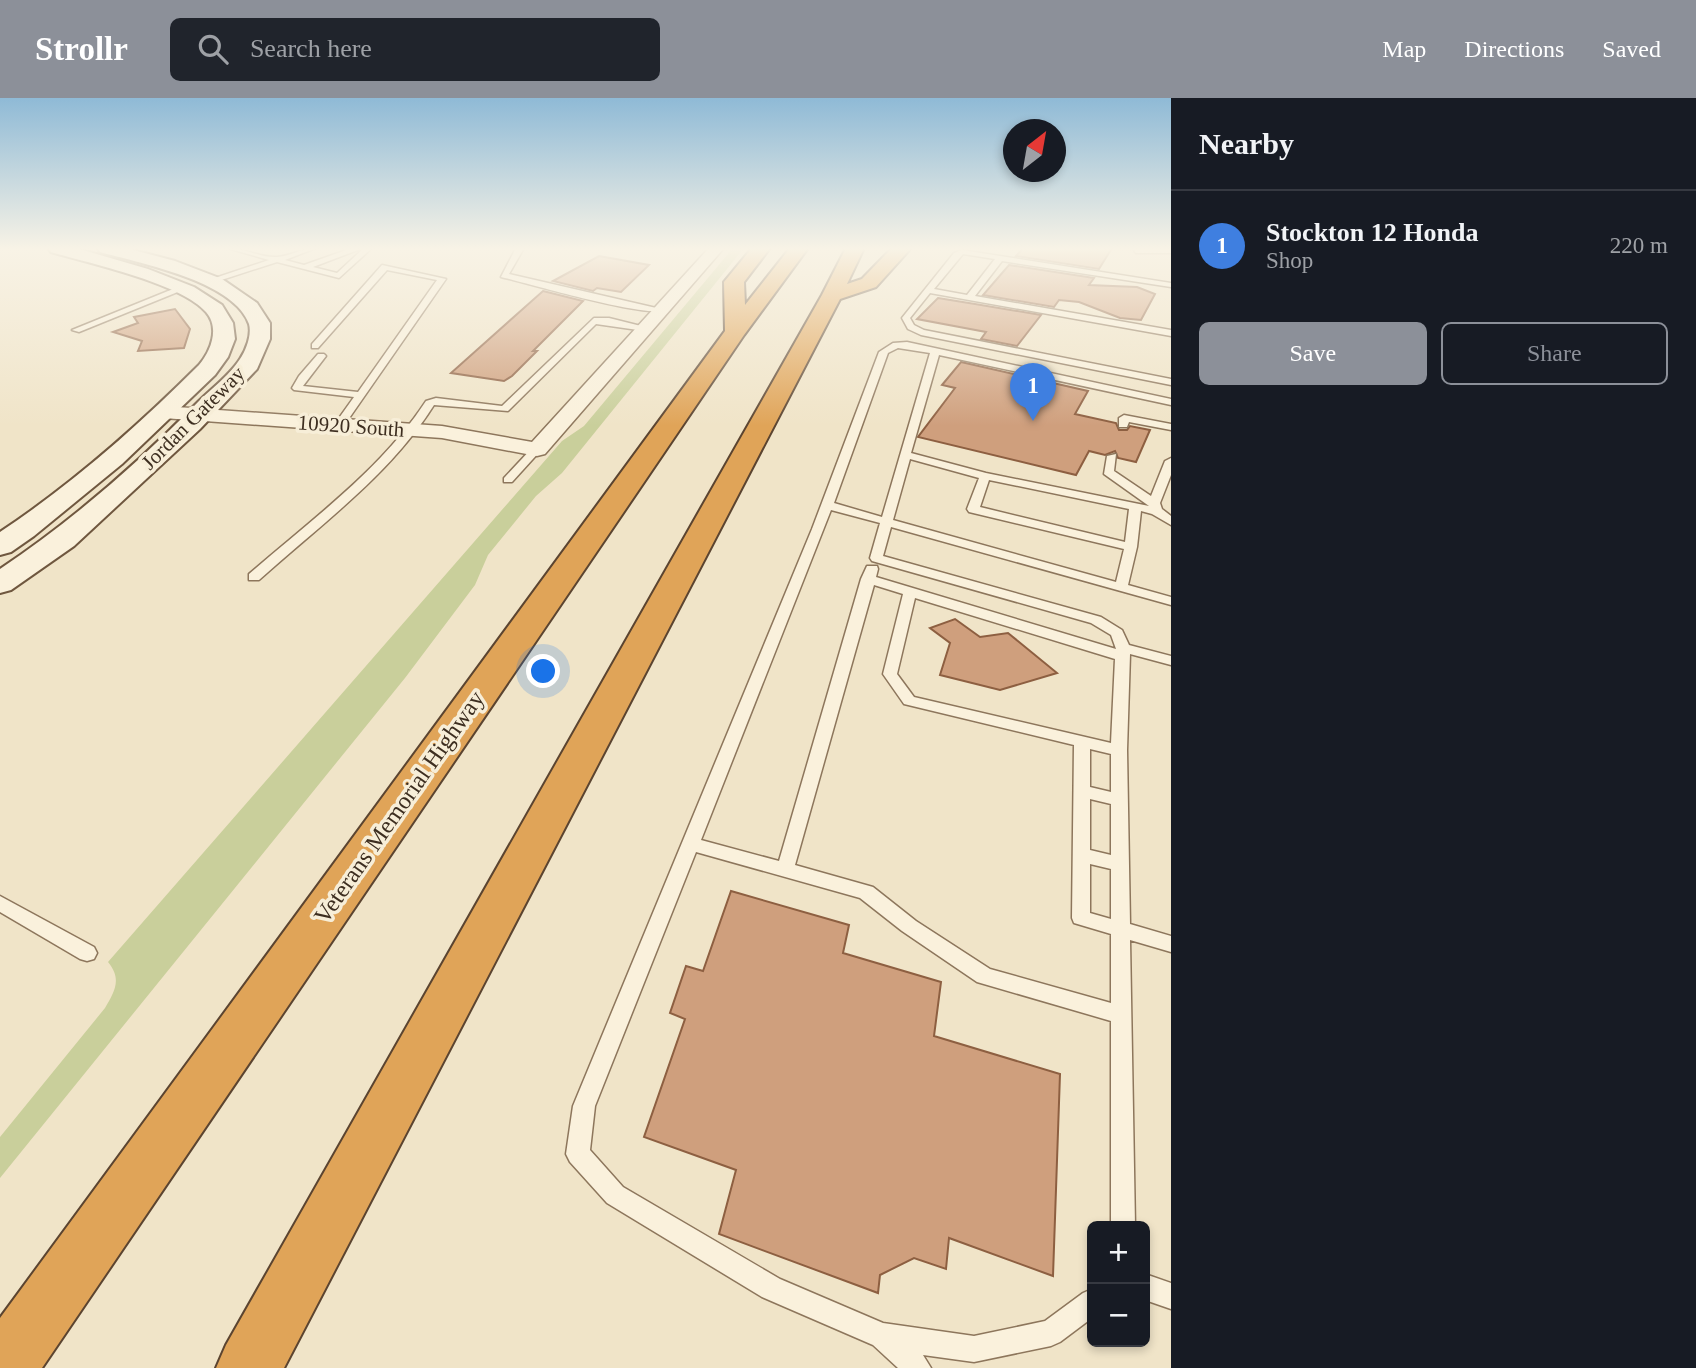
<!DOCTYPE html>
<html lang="en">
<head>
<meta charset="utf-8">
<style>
  body { margin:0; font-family:Georgia,serif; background:#20242c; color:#f1f3f6 }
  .controls { position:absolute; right:21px; bottom:21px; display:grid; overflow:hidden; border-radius:10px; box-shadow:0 4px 10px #0003 }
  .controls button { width:63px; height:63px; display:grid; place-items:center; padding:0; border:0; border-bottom:2px solid #363941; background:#171b24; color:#f1f3f6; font:35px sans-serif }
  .compass { position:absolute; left:1003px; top:21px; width:63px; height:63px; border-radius:50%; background:#171b24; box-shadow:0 4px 10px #0003; rotate:31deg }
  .you { position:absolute; left:544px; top:574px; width:24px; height:24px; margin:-18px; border:5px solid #fff; border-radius:50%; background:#1a73e8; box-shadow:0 0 0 10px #1a73e833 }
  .badge { display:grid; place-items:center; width:46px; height:46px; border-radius:50%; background:#8c9099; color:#fff; font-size:23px; font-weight:700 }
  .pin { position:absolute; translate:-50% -58px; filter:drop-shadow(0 2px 4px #0008) }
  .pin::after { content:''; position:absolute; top:37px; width:24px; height:21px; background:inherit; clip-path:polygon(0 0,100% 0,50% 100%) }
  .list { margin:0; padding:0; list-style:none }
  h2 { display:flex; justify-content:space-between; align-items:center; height:91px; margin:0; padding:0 28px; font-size:30px }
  h2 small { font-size:23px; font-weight:400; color:#9ea1a6 }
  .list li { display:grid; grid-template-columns:46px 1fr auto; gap:21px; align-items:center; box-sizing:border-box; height:112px; padding:0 28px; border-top:2px solid #363941 }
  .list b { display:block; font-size:26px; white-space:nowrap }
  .list p { margin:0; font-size:23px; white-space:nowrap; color:#9ea1a6 }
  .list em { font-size:23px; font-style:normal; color:#9ea1a6 }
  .actions { display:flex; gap:14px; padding:21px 28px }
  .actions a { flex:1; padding:16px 0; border:2px solid #8c9099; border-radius:10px; text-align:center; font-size:24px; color:#8c9099 }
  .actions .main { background:#8c9099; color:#fff }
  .icon { flex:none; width:38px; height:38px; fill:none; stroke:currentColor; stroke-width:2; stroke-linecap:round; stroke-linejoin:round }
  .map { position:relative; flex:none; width:1171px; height:1270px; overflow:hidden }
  header { display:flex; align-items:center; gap:42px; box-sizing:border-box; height:98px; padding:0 35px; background:#8c9099; color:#fff }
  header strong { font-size:33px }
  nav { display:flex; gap:38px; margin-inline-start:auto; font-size:24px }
  .search { width:490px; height:63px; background:#20242c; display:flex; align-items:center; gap:18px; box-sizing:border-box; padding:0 24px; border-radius:10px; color:#9ea1a6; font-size:26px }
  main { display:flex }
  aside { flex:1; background:#171b24 }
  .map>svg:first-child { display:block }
</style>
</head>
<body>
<header>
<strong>Strollr</strong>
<div class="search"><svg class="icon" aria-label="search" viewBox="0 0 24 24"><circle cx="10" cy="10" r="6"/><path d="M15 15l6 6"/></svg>Search here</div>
<nav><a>Map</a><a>Directions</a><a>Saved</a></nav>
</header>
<main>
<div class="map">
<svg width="1171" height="1270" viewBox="0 0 1171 1270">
  <rect width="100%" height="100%" fill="#f0e4c8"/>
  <!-- green -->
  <path fill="#c9cf9b" d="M733,150H744L562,375L536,398L488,457L475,487L405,580L0,1080V1039L105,910C115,893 122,881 108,864L562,343L584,328Z"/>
  <!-- building -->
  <g fill="#cf9f7d" stroke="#8d5f41" stroke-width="2">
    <polygon points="1023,150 1112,150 1099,171 1016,158"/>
    <polygon points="599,158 649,167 621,194 597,190 593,193 553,183"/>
    <polygon points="1009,167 1094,180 1089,187 1137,189 1155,196 1141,222 1120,220 1079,204 1059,202 1054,209 983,197"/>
    <polygon points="543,193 583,203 533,253 537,253 512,278 504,283 451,275"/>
    <polygon points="938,200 975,206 1041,217 1017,248 981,241 986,234 917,221"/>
    <polygon points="175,211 190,231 184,250 138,253 142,243 113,234 138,225 134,219"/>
    <polygon points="961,264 1088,293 1075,316 1116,325 1119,332 1127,332 1130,328 1150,332 1136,364 1118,360 1115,353 1105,357 1089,353 1076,377 918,339 955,290 942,287"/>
    <polygon points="955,521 980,539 1008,535 1057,575 1000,592 940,577 950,545 930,530"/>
    <polygon points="731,793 849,827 843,855 941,884 934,938 1060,976 1053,1178 949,1140 946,1171 914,1160 880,1177 878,1195 719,1136 736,1072 644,1039 685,921 670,915 686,868 703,873"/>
  </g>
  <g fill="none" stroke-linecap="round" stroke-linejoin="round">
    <defs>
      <g id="lane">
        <path d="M227,150C244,150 261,160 277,159C291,158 302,150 316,150L285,162L304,167L352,150H363L313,169L337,175L364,150H372L339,180L277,164L209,186V182L269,162Z"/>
        <path d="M516,150H524L509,176L665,212C650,221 526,185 501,179Z"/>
        <polygon points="1133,151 1171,151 1171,155 1136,155"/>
        <path d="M962,152L1171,185V189L1002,163L975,198L1171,232V238L930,195L910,220L914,227L924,232L1171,281V287L921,237L908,231L902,220L954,155ZM963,156L995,161L967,197L934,191Z"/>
        <polygon points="382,167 446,181 343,329 335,329 334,327 354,299 294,292 292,290 299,278 318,256 324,256 326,258 303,288 358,294 437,182 387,172 318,250 312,250 312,246"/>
        <polygon points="178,189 185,191 79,234 72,232"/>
        <path d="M594,220H609L649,230L645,233L596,226L508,313L434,307C390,377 320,427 259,482H249V476C311,422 381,372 426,303L436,300L502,308Z"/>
        <path d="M907,244L1171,301V307L939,257L911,355L986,375L1149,408L1104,376L1107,358L1116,356L1114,373L1151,398L1165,363L1171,360V377L1160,405L1162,411L1171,418V427L1152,416L1141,413L1137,449L1128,487L1171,499V507L891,429L883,458L1101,519L1122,532L1129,547L1171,558V567L1130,556L1127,652L1130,826L1171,838V854L1130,842L1135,1128H1111V923L977,884L902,833L860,800L696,754L595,1008L590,1052L623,1089L780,1181L883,1225L974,1238L1045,1223L1083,1195L1092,1191V1220L1060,1244L1051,1248L974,1264L923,1257L931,1270H898L873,1247L762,1199L607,1105L570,1064L566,1056L573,1008L812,431L879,254L893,245ZM898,250L930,255L882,419L834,405L888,255ZM910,361L979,380L967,411L969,414L1124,451L1116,484L893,422ZM989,382L1129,411L1125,444L980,409ZM831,412L880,425L870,460L872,463L1091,525L1111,537L1116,551L876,479L878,471L877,468H867L861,481L779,763L701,742ZM874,487L903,496L883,576L904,606L1074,647L1072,820L1074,825L1111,836V905L990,871L916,823L873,789L795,767ZM915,500L1115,561L1111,645L914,599L897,576ZM1090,651L1111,656V694L1090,689ZM1090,701L1111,706V757L1090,752ZM1090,766L1111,771V821L1090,815Z"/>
        <polygon points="1124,317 1171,326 1171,332 1129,324 1127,329 1119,329 1119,320"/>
        <polygon points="533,349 542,351 512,384 504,384 504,380"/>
        <polygon points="0,798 94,849 97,855 94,861 87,863 80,861 0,814"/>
        <polygon points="1145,1176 1171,1185 1171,1211 1145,1202"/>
      </g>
      <polygon id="street" points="709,150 724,150 545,356 537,358 442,340 163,320 156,318 153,314 156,310 163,308 442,328 532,344"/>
      <g id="secondary">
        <path d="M48,150H76L148,171L194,189L222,207L233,225L235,241L228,259L215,277L122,366L34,438L11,454L0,457V434C71,387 138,328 199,267C211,253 220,230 206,214C181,185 88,165 51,154Z"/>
        <path d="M97,150H126L175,163L222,181L257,205L270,225V241L257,271L200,331L74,448L11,492L0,495V471C72,423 139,364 199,303C212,290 230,277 240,261C246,252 252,237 249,226C234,183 139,165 100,154Z"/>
      </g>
      <g id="highway">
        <polygon points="752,150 770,150 744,184 745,207 790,150 808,150 744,237 42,1270 0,1270 0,1220 725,233 724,184"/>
        <polygon points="846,150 864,150 847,186 862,181 892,150 911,150 876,189 840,201 284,1270 216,1270 226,1247 822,197"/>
      </g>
    </defs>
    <!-- lane casing -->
    <use href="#lane" stroke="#8d765c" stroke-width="3"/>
    <!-- street casing -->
    <use href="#street" stroke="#8d765c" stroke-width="3"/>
    <!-- secondary casing -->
    <use href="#secondary" stroke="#6f573f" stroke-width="4"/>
    <!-- highway casing -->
    <use href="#highway" stroke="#5b4430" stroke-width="4"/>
    <!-- lane -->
    <use href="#lane" fill="#faf1dc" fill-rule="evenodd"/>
    <!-- street -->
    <use href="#street" fill="#faf1dc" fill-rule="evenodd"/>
    <!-- secondary -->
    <use href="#secondary" fill="#faf1dc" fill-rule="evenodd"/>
    <!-- highway -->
    <use href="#highway" fill="#e0a458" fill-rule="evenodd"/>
  </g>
  <!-- sky -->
  <linearGradient id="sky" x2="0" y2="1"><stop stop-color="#8fbad6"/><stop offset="0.46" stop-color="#f8f3e6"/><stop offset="1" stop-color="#f8f3e6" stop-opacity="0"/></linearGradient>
  <rect width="1171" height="328" fill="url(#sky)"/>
  <g text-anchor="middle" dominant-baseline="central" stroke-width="7" stroke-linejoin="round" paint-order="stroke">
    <!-- far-street labels -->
    <g font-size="21" fill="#3d2e20" stroke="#f7eed8">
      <text transform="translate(193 320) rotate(-45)">Jordan Gateway</text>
      <text transform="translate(351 328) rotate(4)">10920 South</text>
    </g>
    <!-- street labels -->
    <g font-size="24" fill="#3d2e20" stroke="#f7eed8">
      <text transform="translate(399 709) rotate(-55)">Veterans Memorial Highway</text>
    </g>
  </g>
</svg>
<div class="controls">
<button>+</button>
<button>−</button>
</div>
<svg class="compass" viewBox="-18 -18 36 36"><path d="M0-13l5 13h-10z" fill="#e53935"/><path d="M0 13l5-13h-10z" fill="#9ea1a6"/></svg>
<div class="you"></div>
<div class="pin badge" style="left:1033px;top:323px;background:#3f7fe0">1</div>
</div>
<aside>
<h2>Nearby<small></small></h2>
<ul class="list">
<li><span class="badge" style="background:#3f7fe0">1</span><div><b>Stockton 12 Honda</b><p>Shop</p></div><em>220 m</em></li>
</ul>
<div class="actions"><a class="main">Save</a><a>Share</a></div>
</aside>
</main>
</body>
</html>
